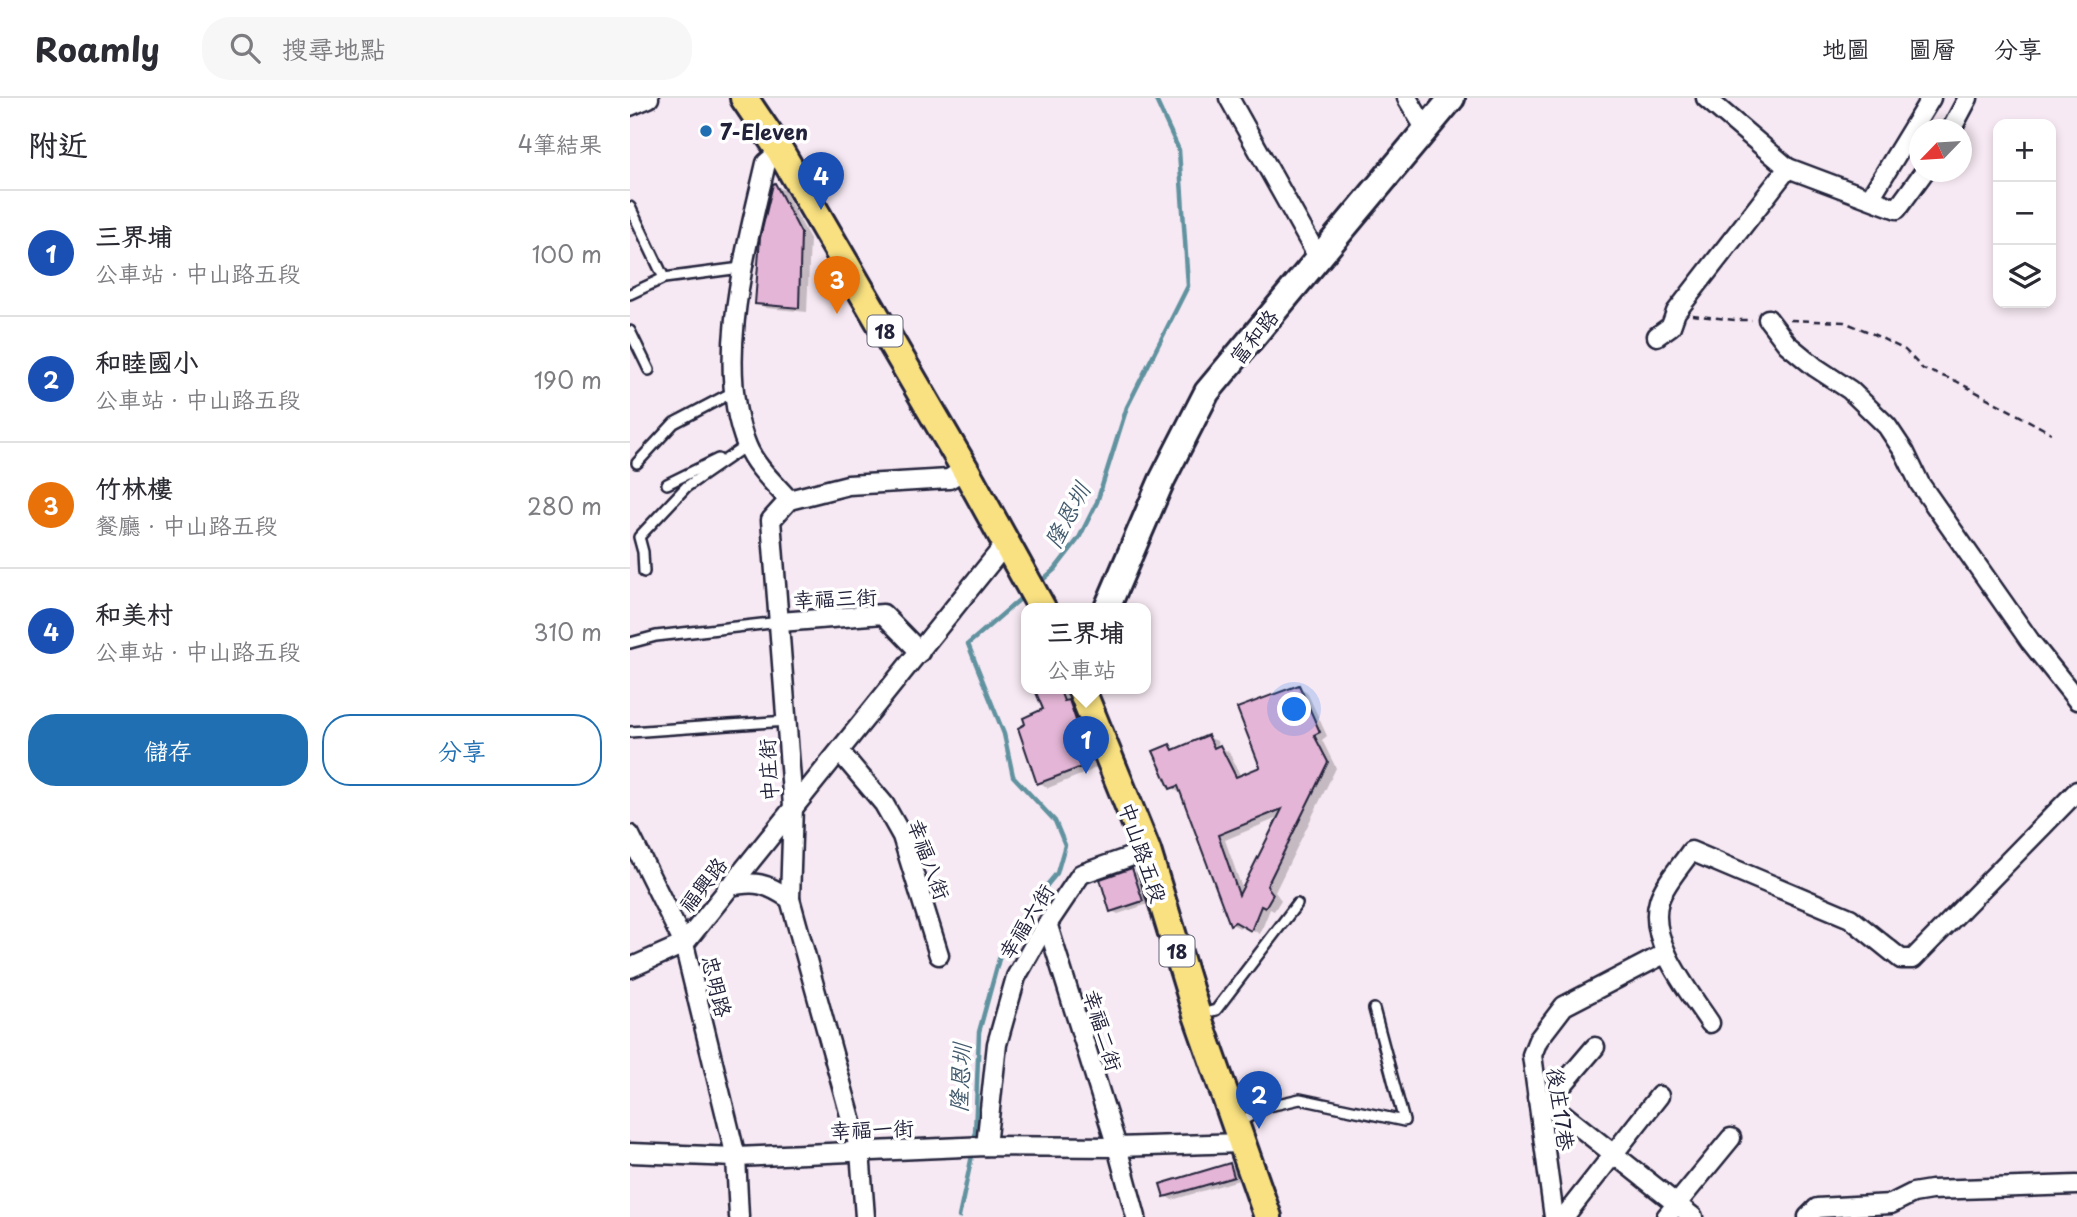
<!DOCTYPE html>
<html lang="zh-TW">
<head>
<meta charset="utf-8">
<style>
  body { margin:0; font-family:"Playpen Sans","LXGW WenKai TC",sans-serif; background:#f7f7f7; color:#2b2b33 }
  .controls { position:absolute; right:21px; top:21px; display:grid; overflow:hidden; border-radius:14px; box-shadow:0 4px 10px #0003 }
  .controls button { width:63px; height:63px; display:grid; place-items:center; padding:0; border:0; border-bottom:2px solid #e1e1e2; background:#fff; color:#2b2b33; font:35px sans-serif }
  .compass { position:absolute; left:1279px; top:21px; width:63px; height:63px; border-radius:50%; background:#fff; box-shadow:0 4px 10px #0003; rotate:245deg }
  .you { position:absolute; left:665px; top:612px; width:24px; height:24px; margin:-18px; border:5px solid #fff; border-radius:50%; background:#1a73e8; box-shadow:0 0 0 10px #1a73e833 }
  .badge { display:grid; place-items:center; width:46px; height:46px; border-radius:50%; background:#1f6fb2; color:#fff; font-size:23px; font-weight:700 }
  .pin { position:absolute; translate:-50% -58px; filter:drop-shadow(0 2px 4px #0008) }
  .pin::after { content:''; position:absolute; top:37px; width:24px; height:21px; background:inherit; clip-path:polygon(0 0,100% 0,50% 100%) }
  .popup { position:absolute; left:391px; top:505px; width:130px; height:91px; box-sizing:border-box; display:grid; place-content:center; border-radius:14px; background:#fff; filter:drop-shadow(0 2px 5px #0005); font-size:23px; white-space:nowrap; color:#7c7c81 }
  .popup b { font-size:26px; color:#2b2b33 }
  .popup::after { content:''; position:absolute; left:50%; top:100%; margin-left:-14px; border:14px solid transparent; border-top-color:#fff }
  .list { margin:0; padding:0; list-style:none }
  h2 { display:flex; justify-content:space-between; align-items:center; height:91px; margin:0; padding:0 28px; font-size:30px }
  h2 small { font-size:23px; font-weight:400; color:#7c7c81 }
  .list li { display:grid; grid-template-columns:46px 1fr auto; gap:21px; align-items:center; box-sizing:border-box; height:126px; padding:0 28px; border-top:2px solid #e1e1e2 }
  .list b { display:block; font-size:26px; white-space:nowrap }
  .list p { margin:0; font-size:23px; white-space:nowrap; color:#7c7c81 }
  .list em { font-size:23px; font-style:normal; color:#7c7c81 }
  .actions { display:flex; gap:14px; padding:21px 28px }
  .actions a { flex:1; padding:16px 0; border:2px solid #1f6fb2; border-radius:28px; text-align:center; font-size:24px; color:#1f6fb2 }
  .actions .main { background:#1f6fb2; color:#fff }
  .icon { flex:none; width:38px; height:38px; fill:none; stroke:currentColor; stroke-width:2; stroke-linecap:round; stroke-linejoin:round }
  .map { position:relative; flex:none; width:1447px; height:1119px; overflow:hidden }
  header { display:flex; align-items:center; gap:42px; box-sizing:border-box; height:98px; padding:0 35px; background:#fff; border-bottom:2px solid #e1e1e2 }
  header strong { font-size:33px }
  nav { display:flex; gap:38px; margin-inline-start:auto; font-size:24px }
  .search { width:490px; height:63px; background:#f7f7f7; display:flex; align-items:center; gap:18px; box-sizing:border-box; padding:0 24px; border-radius:28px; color:#7c7c81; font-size:26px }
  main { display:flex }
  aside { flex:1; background:#fff }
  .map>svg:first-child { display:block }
</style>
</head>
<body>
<header>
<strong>Roamly</strong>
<div class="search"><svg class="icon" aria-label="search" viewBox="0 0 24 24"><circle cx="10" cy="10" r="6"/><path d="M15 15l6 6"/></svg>搜尋地點</div>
<nav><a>地圖</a><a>圖層</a><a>分享</a></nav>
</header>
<main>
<aside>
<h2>附近<small>4筆結果</small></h2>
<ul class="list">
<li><span class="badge" style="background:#1a4fb4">1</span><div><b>三界埔</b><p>公車站 · 中山路五段</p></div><em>100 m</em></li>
<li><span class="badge" style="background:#1a4fb4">2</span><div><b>和睦國小</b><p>公車站 · 中山路五段</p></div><em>190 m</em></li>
<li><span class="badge" style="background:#e8710a">3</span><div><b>竹林樓</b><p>餐廳 · 中山路五段</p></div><em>280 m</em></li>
<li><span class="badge" style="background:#1a4fb4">4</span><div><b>和美村</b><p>公車站 · 中山路五段</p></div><em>310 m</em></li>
</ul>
<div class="actions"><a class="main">儲存</a><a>分享</a></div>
</aside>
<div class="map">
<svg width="1447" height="1119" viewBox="0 0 1447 1119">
  <rect width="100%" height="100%" fill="#f7e9f3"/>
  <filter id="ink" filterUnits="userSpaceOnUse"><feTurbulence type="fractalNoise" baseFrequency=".0143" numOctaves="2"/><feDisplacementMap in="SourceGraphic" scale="14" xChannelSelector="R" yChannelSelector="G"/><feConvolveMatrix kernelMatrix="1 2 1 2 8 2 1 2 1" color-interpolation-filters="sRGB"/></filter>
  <g filter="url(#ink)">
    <!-- shadow -->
    <g fill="#0003" fill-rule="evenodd">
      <polygon points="145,87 154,92 180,141 177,214 136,210 127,205"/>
      <path d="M669,589L677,594L697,638L692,642L706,670L645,794L651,802L644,813L640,811L630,836L615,828L610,830L601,826L552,694L550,695L542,690L540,648L548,652L578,639L587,643L589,649L599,654L611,679L632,670ZM650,719L613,793L595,742Z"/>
      <polygon points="406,590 434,590 441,605 447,609 468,668 458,674 418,690 409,684 415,612"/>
      <polygon points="502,772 508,776 518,806 488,816 482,813"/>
      <polygon points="600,1067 606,1071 609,1082 542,1102 536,1098"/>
    </g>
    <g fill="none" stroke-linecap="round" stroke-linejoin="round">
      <!-- stream -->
      <g stroke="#61929f" stroke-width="4.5">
        <polyline points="408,486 425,471 449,440 467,404 497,309 558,188 549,52 525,0"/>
        <polyline points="345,1036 349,934 369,861 394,815 427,775 435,747 425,723 383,678 374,636 338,546 396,496"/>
        <polyline points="329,1119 343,1053"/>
      </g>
    </g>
    <!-- building -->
    <g fill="#e4b5d6" stroke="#22223b" stroke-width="2" fill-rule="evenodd">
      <polygon points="145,85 171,135 169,210 125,206 130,140 143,86"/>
      <path d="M669,587L690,634L684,637L698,664L637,788L643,796L635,810L631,808L621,833L605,824L600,827L548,688L540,691L523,653L540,646L543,652L578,637L584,650L590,647L606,679L630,669L607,610ZM652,711L609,797L588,737Z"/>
      <polygon points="404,590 429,590 434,603 439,602 460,663 449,670 407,686 388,630 395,626 393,620 413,611"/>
      <polygon points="502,770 513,803 480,814 470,781"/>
      <polygon points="600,1065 604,1079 534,1099 530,1086"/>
    </g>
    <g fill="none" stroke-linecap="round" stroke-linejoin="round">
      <defs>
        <g id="lane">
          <polyline points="0,109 34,180"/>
          <polyline points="0,196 34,180 111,170"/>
          <polyline points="0,233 19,272"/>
          <polyline points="7,365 44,325 103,294"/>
          <polyline points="37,386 88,361"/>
          <polyline points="14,474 13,454 9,439 56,389 117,347"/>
          <polyline points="0,545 26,538 150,524"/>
          <polyline points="0,634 157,623"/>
          <polyline points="571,916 586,912 667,806"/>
          <polyline points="607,1025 639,1008 670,1001 774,1023 744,911"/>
        </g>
        <g id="street">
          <polyline points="599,0 688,159"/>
          <polyline points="777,0 795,30"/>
          <polyline points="1076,0 1158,70 1267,111 1294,74"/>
          <polyline points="0,8 19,0"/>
          <polyline points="1321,32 1338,0"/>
          <path d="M150,53L136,65C117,148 83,266 117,348C125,368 145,386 159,402"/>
          <polyline points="1240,100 1301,0"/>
          <polyline points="1138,221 1157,246 1185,269 1220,292 1257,328 1275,355 1290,386 1400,543 1447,602"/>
          <polyline points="1027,238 1041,228 1046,214 1158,70"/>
          <polyline points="150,524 253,516 290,554"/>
          <polyline points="210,654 254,706 272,738 309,857"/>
          <polyline points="0,737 54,846 106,1059 109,1119"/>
          <path d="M97,789C125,782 136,785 160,801"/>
          <polyline points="418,828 487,1049 506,1119"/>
          <polyline points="0,870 54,846 377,444"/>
          <path d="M1080,925C1059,893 1017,843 1029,803C1034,786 1051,768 1061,753L1220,820L1271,861H1283L1447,693"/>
          <polyline points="907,1000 918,1004 1063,1119"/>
          <polyline points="918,1004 965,949"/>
          <polyline points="356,1048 367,946 386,879 408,840 451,776 517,753"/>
          <polyline points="0,1055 106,1059 356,1048 487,1049 611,1045"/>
          <polyline points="235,1119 230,1053 160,801 163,708 141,422 159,402 218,387 319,381 335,371"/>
          <polyline points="924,1119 902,957 908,942 934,908 1036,855"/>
          <polyline points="934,1119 1029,998"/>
          <polyline points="1036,1119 1101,1040"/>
          <polyline points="1178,1119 1187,1110 1261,1106 1283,1095 1301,1092 1447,1087"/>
        </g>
        <polyline id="secondary" points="477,510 532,382 577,294 822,0"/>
        <g id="primary">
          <polyline points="114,0 150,53 335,371 412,510"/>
          <polyline points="451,590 517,753 567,917 638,1119"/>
        </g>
      </defs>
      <!-- lane casing -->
      <use href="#lane" stroke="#22223b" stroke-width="14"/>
      <!-- street casing -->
      <use href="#street" stroke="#22223b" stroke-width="23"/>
      <!-- secondary casing -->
      <use href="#secondary" stroke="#22223b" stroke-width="30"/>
      <!-- primary casing -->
      <use href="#primary" stroke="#22223b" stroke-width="32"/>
      <!-- path -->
      <g stroke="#22223b" stroke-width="2.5" stroke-dasharray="7 5" stroke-linecap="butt">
        <polyline points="1062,217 1105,222 1122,222"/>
        <polyline points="1160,222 1214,224 1239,234 1275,252 1293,271 1326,283 1421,335"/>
      </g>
      <!-- lane -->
      <use href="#lane" stroke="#fff" stroke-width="9"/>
      <!-- street -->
      <use href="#street" stroke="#fff" stroke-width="18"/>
      <!-- secondary -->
      <use href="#secondary" stroke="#fff" stroke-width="24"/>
      <!-- primary -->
      <use href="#primary" stroke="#f9e181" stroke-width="26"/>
    </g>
  </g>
  <!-- markers -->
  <circle fill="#1f6fb2" stroke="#fff" stroke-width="2.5" cx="76" cy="33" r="7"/>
  <g text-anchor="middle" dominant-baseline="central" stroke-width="7" stroke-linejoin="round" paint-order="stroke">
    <!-- shield labels -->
    <g fill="#fff" stroke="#646476" stroke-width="2">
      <rect x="237.5" y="217.5" width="35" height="31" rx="5"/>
      <rect x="529.5" y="837.5" width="35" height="31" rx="5"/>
    </g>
    <g font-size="19" font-weight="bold" fill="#22223b">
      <text x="255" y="233">18</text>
      <text x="547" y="853">18</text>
    </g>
    <!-- poi labels -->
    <g font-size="21" font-weight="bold" fill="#22223b" stroke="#fff" text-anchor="start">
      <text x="90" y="33">7-Eleven</text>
    </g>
    <!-- street labels -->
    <g font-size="21" fill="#22223b" stroke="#fff">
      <text transform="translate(623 238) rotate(-51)">富和路</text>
      <text transform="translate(205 499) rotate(-2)">幸福三街</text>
      <text transform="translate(137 672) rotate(-93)">中庄街</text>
      <text transform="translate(514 754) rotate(71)">中山路五段</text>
      <text transform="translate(300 761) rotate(70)">幸福八街</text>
      <text transform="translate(72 786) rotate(-52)">福興路</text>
      <text transform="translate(395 823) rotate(-58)">幸福六街</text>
      <text transform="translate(88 888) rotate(76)">忠明路</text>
      <text transform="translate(474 932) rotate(73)">幸福二街</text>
      <text transform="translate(932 1011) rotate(82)">後庄17巷</text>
      <text transform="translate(242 1030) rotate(-2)">幸福一街</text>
    </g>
    <!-- water labels -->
    <g font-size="23" font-style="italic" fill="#425a6d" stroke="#fff">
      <text transform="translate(436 417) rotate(-62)">隆恩圳</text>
      <text transform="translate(329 980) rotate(-87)">隆恩圳</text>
    </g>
  </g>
</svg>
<div class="controls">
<button>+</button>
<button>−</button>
<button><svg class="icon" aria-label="layers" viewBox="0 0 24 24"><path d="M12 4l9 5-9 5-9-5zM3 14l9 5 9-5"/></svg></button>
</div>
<svg class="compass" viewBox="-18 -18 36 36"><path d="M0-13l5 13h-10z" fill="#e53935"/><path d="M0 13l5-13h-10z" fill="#7c7c81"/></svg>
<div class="you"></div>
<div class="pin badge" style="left:456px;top:676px;background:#1a4fb4">1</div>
<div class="popup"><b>三界埔</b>公車站</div>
<div class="pin badge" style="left:629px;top:1031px;background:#1a4fb4">2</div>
<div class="pin badge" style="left:207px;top:216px;background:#e8710a">3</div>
<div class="pin badge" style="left:191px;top:112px;background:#1a4fb4">4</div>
</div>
</main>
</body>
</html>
